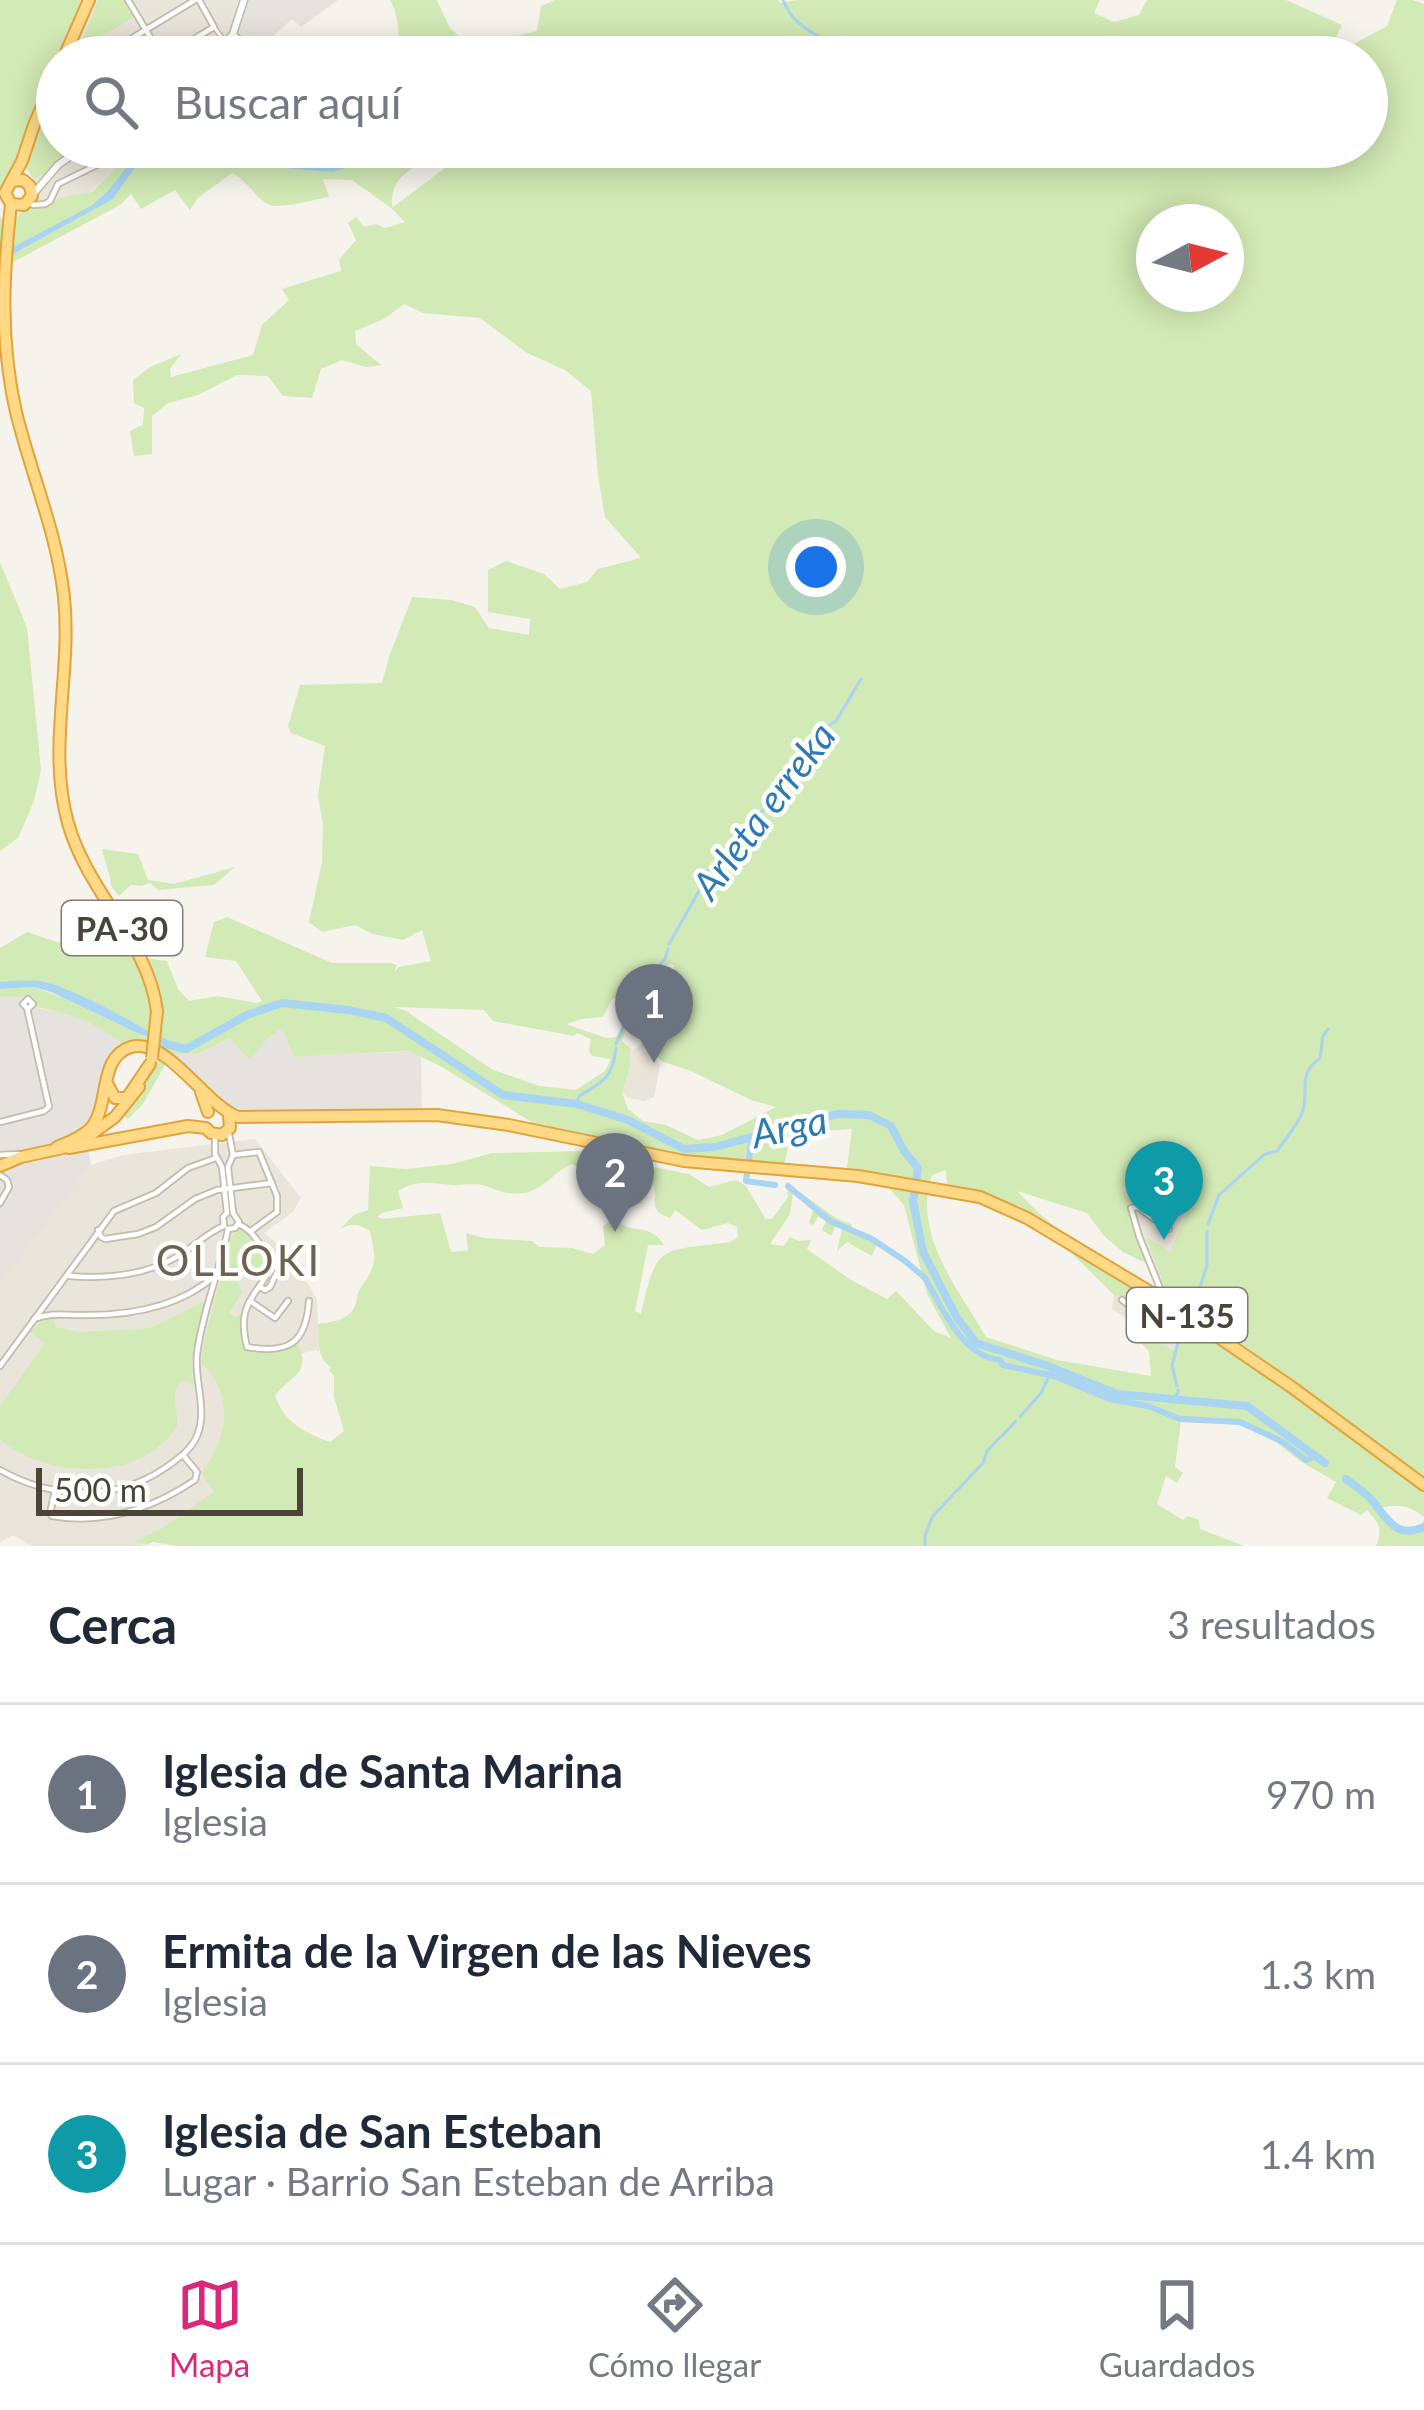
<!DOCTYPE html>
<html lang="es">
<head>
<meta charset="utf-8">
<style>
  body { margin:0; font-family:Lato,sans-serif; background:#f6f6f7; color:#1f2937 }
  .compass { position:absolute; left:1136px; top:204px; width:108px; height:108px; border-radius:50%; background:#fff; box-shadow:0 6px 30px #0003; rotate:83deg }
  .scale { position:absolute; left:36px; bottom:30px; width:267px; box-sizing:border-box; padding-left:12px; border:6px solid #4b4439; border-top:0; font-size:33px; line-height:42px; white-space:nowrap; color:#4b4439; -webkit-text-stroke:9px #fff; paint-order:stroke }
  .you { position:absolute; left:816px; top:567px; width:42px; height:42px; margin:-30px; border:9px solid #fff; border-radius:50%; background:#1a73e8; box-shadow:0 0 0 18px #1a73e833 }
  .badge { display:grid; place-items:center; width:78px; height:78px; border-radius:50%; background:#db2777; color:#fff; font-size:39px; font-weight:700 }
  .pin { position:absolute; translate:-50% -99px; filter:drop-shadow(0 3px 6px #0008) }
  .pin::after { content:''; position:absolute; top:63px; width:42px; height:36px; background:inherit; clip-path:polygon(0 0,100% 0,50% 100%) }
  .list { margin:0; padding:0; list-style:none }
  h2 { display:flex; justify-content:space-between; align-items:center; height:156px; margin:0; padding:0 48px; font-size:51px }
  h2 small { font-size:39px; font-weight:400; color:#747a83 }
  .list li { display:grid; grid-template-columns:78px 1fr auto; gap:36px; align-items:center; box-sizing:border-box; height:180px; padding:0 48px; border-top:3px solid #e0e1e3 }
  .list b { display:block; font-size:45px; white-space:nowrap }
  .list p { margin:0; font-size:39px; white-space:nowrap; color:#747a83 }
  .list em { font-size:39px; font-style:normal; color:#747a83 }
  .icon { flex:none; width:66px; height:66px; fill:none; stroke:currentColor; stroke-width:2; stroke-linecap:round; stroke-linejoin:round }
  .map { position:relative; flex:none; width:1424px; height:1546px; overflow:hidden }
  .search { position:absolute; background:#fff; box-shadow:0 6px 30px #0003; left:36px; right:36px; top:36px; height:132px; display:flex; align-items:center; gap:30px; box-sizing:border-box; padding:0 42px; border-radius:66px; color:#747a83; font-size:45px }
  .sheet { height:696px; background:#fff }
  nav { display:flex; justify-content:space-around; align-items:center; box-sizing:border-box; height:168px; border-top:3px solid #e0e1e3; background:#fff; font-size:33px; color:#747a83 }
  nav a { display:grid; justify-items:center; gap:6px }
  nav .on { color:#db2777 }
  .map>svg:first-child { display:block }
</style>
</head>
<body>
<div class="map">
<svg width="1424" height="1546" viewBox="0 0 1424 1546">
  <rect width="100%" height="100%" fill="#f6f3ec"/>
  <!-- residential -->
  <g fill="#eae5da">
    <polygon points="93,0 249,0 241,32 262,46 272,57 67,57"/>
    <polygon points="60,147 137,147 91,192 54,200 44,207 27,208 34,189 33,179 45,174 62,159"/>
    <polygon points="644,1043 655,1053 660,1066 654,1097 644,1101 628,1098 622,1092 630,1067 630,1048 633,1050"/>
    <polygon points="255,1139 301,1198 293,1212 264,1233 288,1251 317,1299 319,1352 316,1350 245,1366 224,1501 140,1546 32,1546 13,1535 0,1542 0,1280 91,1165 123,1155"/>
    <polygon points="1144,1177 1199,1183 1170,1252 1147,1239 1164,1286 1188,1318 1176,1353 1112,1309 1114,1292 1140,1309 1155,1282 1122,1188"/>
  </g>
  <!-- industrial -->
  <g fill="#e6e2dd">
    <polygon points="249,0 338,0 301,27 292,19 262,46 240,32"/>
    <polygon points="19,995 32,996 37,1008 72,1014 109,1033 125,1046 107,1061 91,1120 88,1148 91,1165 0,1282 0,997"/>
    <polygon points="282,1027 294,1057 421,1051 422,1110 260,1113 235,1111 220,1103 171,1053 199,1053 230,1038 268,1038"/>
  </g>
  <!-- green -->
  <g fill="#d2eab5" fill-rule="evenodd">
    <polygon points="0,0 84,0 39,99 16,167 0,193"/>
    <polygon points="98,0 124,0 134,17 103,36 108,47 90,57 76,57"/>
    <path d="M390,0H437L450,28L480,54L510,37L537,31L541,6L555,0H778L780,3L797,0H1100L1094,13L1114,22L1139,15L1147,0H1286L1342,25L1326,57H398C399,37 400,18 390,0Z"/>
    <path d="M1397,0H1412L1424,4V1517C1409,1504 1396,1504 1377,1508C1389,1524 1398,1531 1419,1530L1424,1520V1546H1376C1383,1529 1379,1523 1367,1510L1361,1515L1327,1498L1336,1482L1301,1462L1270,1437L1236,1424L1181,1420L1175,1467L1183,1473L1177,1483L1166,1476L1157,1504L1183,1520L1188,1516L1199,1520L1200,1529L1244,1546H177L153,1542L146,1545L134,1541L161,1529L214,1492L201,1473C228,1438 236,1396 201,1363L202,1350L232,1236L240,1228C261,1243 272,1259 260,1283L239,1268L233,1272L242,1293L229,1313L235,1317L242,1313L241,1344L248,1351L275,1353L298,1343C312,1375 290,1375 275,1396C285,1423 305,1433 330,1442L344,1431L334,1397V1376L329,1370L331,1367C316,1358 319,1340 318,1324C331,1322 347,1321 354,1308C357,1302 357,1294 360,1289C378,1263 376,1262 370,1231C359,1224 352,1222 340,1229L354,1215L368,1210L370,1166L406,1169L452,1164L492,1153L590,1151L593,1146L651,1154L649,1166L689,1174L709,1187L736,1180L746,1186L765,1218L772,1219L788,1197L787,1188H794L836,1218L851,1224L853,1230L878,1241L872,1256L847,1242L837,1251L842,1228L835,1227L831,1236L822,1230L826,1221L818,1217L813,1225L809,1223L813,1210L793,1193L790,1214L770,1244L784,1246L790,1237L799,1241L811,1240L807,1249L851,1280L887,1299L896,1291L934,1331L951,1338L927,1294L904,1205L890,1189L895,1180L846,1175L852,1129L788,1133V1149L783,1169L719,1161L538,1126L442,1067L409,1051L294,1057L282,1028L268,1038L249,1059L230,1038L199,1053L171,1054L143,1104L128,1119L123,1116L154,1046H125C98,1024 70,1012 35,1007L32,996L0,997V989L34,987L61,997L137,1033L155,1039L138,1025L47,983L0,982V948L27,932L57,942L81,945L77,900L97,908L105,903L140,957L167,961L178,989L189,1001L217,996L257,1003L262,1001L236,961L205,957L214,922L227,917L332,963H391L397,965L394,973L399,967L431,961L422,930L403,940L373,934L355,925L322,932L309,922L322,862L323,825L318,796L325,746L291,733L288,726L300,685L382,683L389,657L412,597L451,600L475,607L489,628L529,635L530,619L488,612V570L506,561L544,574L560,589L587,582L598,569L641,558L605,517L598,476L591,391L565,370L527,353L480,318L423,313L404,304L384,319L355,331L356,344L381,365L366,367L342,360L321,369L312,398L283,396L268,376L237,375L198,395L168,403L152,416V454L134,456L130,431L143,425L144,408L134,403L133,380L150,367L181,354L170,369L171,377L253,355L262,325L289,300L282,289L341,271L339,260L356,240L348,223L356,217L364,227L376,224L385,228L405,222L391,208L352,180L323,179L329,197C316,199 282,209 270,205C256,199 247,180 232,173L198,198L190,210L175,190L141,209L131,194L120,205L0,269V215L11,235L15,219L21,212L33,207H44L54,200L73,195L92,192L137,147H424L418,153L422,162C401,176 391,181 392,208L462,155L456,147H1367V57H1339L1350,46L1387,26ZM1154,222H1226V294H1154ZM669,964L674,965L673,979L670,977L643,1035L661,1061L691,1071L751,1100L776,1107L722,1135L698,1140L666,1125L643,1121L628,1109L622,1092L630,1067V1048L622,1041L631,1014L616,1037L606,1038L566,1024L582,1019L603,1017L612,999L622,997L635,984L637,992L650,976ZM395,1007L484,1010L493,1021L574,1036L577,1033L591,1039L589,1051L592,1056L611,1059L605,1071L576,1090L540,1086L493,1070L406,1011ZM573,1164L585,1171L592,1183L599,1178L618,1179L613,1197L641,1204L654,1185C657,1203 648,1210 670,1218L675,1210L702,1230L728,1223L737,1227L738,1237L730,1242C661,1252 657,1241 641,1314L635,1311L648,1245H664C650,1221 629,1236 614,1218L603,1226L605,1245L593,1254L572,1248L539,1247L532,1241L484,1238L466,1233L468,1250L451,1252L440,1213L383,1219L377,1217L382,1213L403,1208L398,1191C417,1179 434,1184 455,1185C464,1185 477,1183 485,1186C499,1190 506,1195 523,1193C544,1191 554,1170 573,1164ZM946,1170L947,1186L1054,1236L1113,1294L1140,1310L1149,1291C1100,1262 1055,1232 1017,1191L1087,1213L1104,1236L1123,1252L1152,1266L1131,1212L1132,1202L1122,1188C1150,1175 1169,1175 1199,1183L1170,1252L1146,1237L1164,1286L1163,1296L1187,1318L1176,1352L1144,1332L1141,1343L1149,1351L1151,1376L1057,1360L986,1337C958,1288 912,1235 932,1175Z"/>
    <path d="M38,123C51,129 53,143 62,150V158L46,174L33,179L26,168Z"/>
    <polygon points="0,562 27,628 41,770 34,801 18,838 0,851"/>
    <path d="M102,849L138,854L148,880L174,884L235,867L214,885L158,890L150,883L141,886L131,885L119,896L111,886C112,878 104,861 102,849Z"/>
    <path d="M205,1301L192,1359L193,1385L183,1380C168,1391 179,1410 177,1426C140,1484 48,1478 0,1440V1406L45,1343L30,1332L46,1317L60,1315L54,1322L56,1327L77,1332L150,1328Z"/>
  </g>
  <!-- water -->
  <g fill="#a9d4f2">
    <polygon points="154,147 218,147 265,160 336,165 365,155 375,147 390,147 364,163 332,172 285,168 220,155 155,151 138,163 113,199 0,261 0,254 91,206 107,192 132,161"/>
    <path d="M0,982C15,981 33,979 48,983C72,989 143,1025 160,1040L137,1033L51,992L34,987L0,989Z"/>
  </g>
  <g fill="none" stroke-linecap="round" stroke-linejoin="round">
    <!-- stream -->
    <g stroke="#a9d4f2" stroke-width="3">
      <path d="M783,0C795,29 813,31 836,47"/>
      <polyline points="847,53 853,57"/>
      <polyline points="669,944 699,891 708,870 744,837 760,813 781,794 818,732 836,721 861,679"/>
      <polyline points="616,1044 641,984 665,959 668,949"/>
      <path d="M577,1104L579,1096C603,1082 613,1078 616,1048"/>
      <path d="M1208,1224L1219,1195L1265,1154L1277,1151C1285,1139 1298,1126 1303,1110C1309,1088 1297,1075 1320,1058L1323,1036L1328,1029"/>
      <polyline points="1188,1309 1201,1284 1207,1265 1207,1231"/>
      <polyline points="1177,1386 1172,1366 1179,1338"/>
      <polyline points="1171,1400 1178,1393 1178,1390"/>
      <polyline points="1020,1417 1041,1393 1053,1368"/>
      <polyline points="925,1546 925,1536 932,1517 983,1463 987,1451 1016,1421"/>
    </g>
    <!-- canal -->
    <g stroke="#a9d4f2" stroke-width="6">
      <polyline points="752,1136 746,1181 775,1185"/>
      <path d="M788,1186L830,1221L872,1239L905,1261L925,1278C942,1307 962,1357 1000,1360L1003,1365L1054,1376L1110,1399L1148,1406L1180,1419L1240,1422L1283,1442L1306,1460L1317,1456"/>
    </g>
    <!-- river -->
    <g stroke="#a9d4f2" stroke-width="8">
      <polyline points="152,1036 166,1044 186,1049 247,1015 282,1003 348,1010 386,1018 503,1095 577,1104 628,1120 684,1149 715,1147 837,1114 869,1115 891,1126 904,1151 918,1168 913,1201 923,1252 957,1318 976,1343 1048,1366 1117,1394 1247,1406 1325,1463"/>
      <path d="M1346,1479C1354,1485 1363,1491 1370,1498C1387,1517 1394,1540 1424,1527"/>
    </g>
    <defs>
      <polyline id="pedestrian" points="214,27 225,42"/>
      <g id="minor">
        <polyline points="128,0 162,57"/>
        <polyline points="233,34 240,40 245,57"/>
        <polyline points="247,48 259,49 266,57"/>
        <polyline points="101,57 195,0"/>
        <polyline points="164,57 214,27 199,0"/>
        <polyline points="293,57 324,46 331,57"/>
        <polyline points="57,109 46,119 57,139"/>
        <polyline points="29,202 33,205 45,204 50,201 58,184 97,165 126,147"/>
        <polygon points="28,999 33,1004 28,1009 23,1004"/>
        <polyline points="0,1122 44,1111 49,1107 27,1008"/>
        <polyline points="215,1135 215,1154 222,1167 227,1213 223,1217 224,1226"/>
        <polyline points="0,1155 19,1154"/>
        <polyline points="233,1155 259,1152 277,1196 277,1212 251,1231"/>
        <polyline points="0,1175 7,1180 9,1187 0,1203"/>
        <polyline points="1144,1204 1151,1214"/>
        <path d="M1154,1219L1161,1220C1168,1212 1171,1204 1167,1194"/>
        <polyline points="1158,1221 1169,1229"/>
        <path d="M238,1224C250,1229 253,1235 260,1244C282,1274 257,1281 247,1307C242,1319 244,1335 247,1347C288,1354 306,1344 309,1301"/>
        <polyline points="228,1229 235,1228 239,1222 233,1213 228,1167 233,1155 229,1134"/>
        <polyline points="98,1230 101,1237 105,1239 138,1234 156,1227 195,1199 217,1190 272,1183"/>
        <path d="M69,1276C107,1279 150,1275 183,1253C197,1244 208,1232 224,1226"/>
        <polyline points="260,1287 265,1290 270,1287 278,1270 273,1260"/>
        <polyline points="1122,1300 1144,1316 1178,1333"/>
        <polyline points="250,1301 275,1318 288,1301"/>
        <path d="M34,1319C52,1312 62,1315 80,1315C128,1316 179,1308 216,1275"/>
        <polyline points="1150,1319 1163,1296 1139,1236 1131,1208 1138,1207 1154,1219"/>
        <polyline points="0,1366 114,1211 156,1193 188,1168 216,1158"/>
        <path d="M0,1470C51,1499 115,1502 165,1468C178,1459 191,1450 197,1436C208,1410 194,1381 197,1354C202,1312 220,1271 228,1229"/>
        <path d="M55,1491L50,1513L52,1516C104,1525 152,1509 195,1480L197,1472L183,1455"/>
      </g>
      <g id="tertiary">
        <polyline points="210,57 233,34 244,0"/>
        <polyline points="34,193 58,165 83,147"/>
      </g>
      <g id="trunk">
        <polyline points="64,57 89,0"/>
        <polyline points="12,181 23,180 30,186 32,196 24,205 11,204 5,193 22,161 34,125 57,72"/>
        <path d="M11,204C3,274 0,342 16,412C31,474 57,532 64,597C72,673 47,748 68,823C88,894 148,940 157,1011"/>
        <polyline points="108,1085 115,1098 127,1098 150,1064"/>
        <polyline points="201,1092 208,1112"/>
        <polyline points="86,1138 115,1117 139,1087"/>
        <path d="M57,1147C69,1142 81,1138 90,1129C111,1107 97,1057 131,1047C167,1037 206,1106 238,1117L437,1115L509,1125L684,1161L858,1176L980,1197L1027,1218L1167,1302L1293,1388L1424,1485"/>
        <polyline points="69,1148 188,1126 206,1128 211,1133 222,1135 230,1128 229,1115"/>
        <polyline points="0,1166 21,1157 63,1148"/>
      </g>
    </defs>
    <!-- pedestrian casing -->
    <use href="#pedestrian" stroke="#c2bbae" stroke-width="6"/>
    <!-- minor casing -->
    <use href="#minor" stroke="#c2bbae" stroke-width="8"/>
    <!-- tertiary casing -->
    <use href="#tertiary" stroke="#c2bbae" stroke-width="9"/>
    <!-- trunk casing -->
    <use href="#trunk" stroke="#e0a43c" stroke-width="14"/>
    <!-- pedestrian -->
    <use href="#pedestrian" stroke="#fff" stroke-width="3"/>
    <!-- minor -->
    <use href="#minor" stroke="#fff" stroke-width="4.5"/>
    <!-- tertiary -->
    <use href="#tertiary" stroke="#fff" stroke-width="6"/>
    <!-- trunk -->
    <use href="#trunk" stroke="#ffd985" stroke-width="10"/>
    <defs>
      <polyline id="trunk-bridge" points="152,1058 157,1011"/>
    </defs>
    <!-- trunk-bridge casing -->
    <use href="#trunk-bridge" stroke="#e0a43c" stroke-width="14" stroke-linecap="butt"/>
    <!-- trunk-bridge -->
    <use href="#trunk-bridge" stroke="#ffd985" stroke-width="10"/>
  </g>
  <g text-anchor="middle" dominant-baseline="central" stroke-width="9" stroke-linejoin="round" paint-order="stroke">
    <!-- shield labels -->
    <g fill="#fff" stroke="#817c74" stroke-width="3">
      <rect x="62" y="901" width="120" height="54" rx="9"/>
      <rect x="1127" y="1288" width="120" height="54" rx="9"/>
    </g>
    <g font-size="33" font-weight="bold" fill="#4b4439">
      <text x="122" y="928">PA-30</text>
      <text x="1187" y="1315">N-135</text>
    </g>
    <!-- water labels -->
    <g font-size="39" font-style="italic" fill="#2e7ab2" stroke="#fff">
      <text transform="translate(763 810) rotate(-53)">Arleta erreka</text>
      <text transform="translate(789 1126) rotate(-12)">Arga</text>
    </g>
    <!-- quarter labels -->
    <g font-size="42" letter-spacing="3" fill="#6e6250" stroke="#fff">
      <text x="239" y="1260">OLLOKI</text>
    </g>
  </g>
</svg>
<svg class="compass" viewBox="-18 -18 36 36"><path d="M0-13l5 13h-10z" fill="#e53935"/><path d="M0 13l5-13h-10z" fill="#747a83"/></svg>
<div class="scale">500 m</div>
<div class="you"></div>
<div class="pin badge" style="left:654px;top:1063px;background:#6b7280">1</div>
<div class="pin badge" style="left:615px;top:1232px;background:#6b7280">2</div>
<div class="pin badge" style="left:1164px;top:1240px;background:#0f9aa8">3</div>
<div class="search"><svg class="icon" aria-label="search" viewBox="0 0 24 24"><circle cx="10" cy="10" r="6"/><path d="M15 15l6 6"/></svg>Buscar aquí</div>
</div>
<section class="sheet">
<h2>Cerca<small>3 resultados</small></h2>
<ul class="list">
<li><span class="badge" style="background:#6b7280">1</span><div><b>Iglesia de Santa Marina</b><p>Iglesia</p></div><em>970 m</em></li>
<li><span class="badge" style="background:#6b7280">2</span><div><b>Ermita de la Virgen de las Nieves</b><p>Iglesia</p></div><em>1.3 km</em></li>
<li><span class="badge" style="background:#0f9aa8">3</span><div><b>Iglesia de San Esteban</b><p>Lugar · Barrio San Esteban de Arriba</p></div><em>1.4 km</em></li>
</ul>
</section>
<nav>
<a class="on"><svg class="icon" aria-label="map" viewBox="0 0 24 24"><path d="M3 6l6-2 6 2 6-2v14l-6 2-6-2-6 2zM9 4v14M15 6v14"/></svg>Mapa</a>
<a><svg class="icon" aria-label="directions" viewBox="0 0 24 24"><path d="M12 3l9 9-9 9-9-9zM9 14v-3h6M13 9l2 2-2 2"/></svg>Cómo llegar</a>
<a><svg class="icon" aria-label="saved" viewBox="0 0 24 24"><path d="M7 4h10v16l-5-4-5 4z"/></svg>Guardados</a>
</nav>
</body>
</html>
